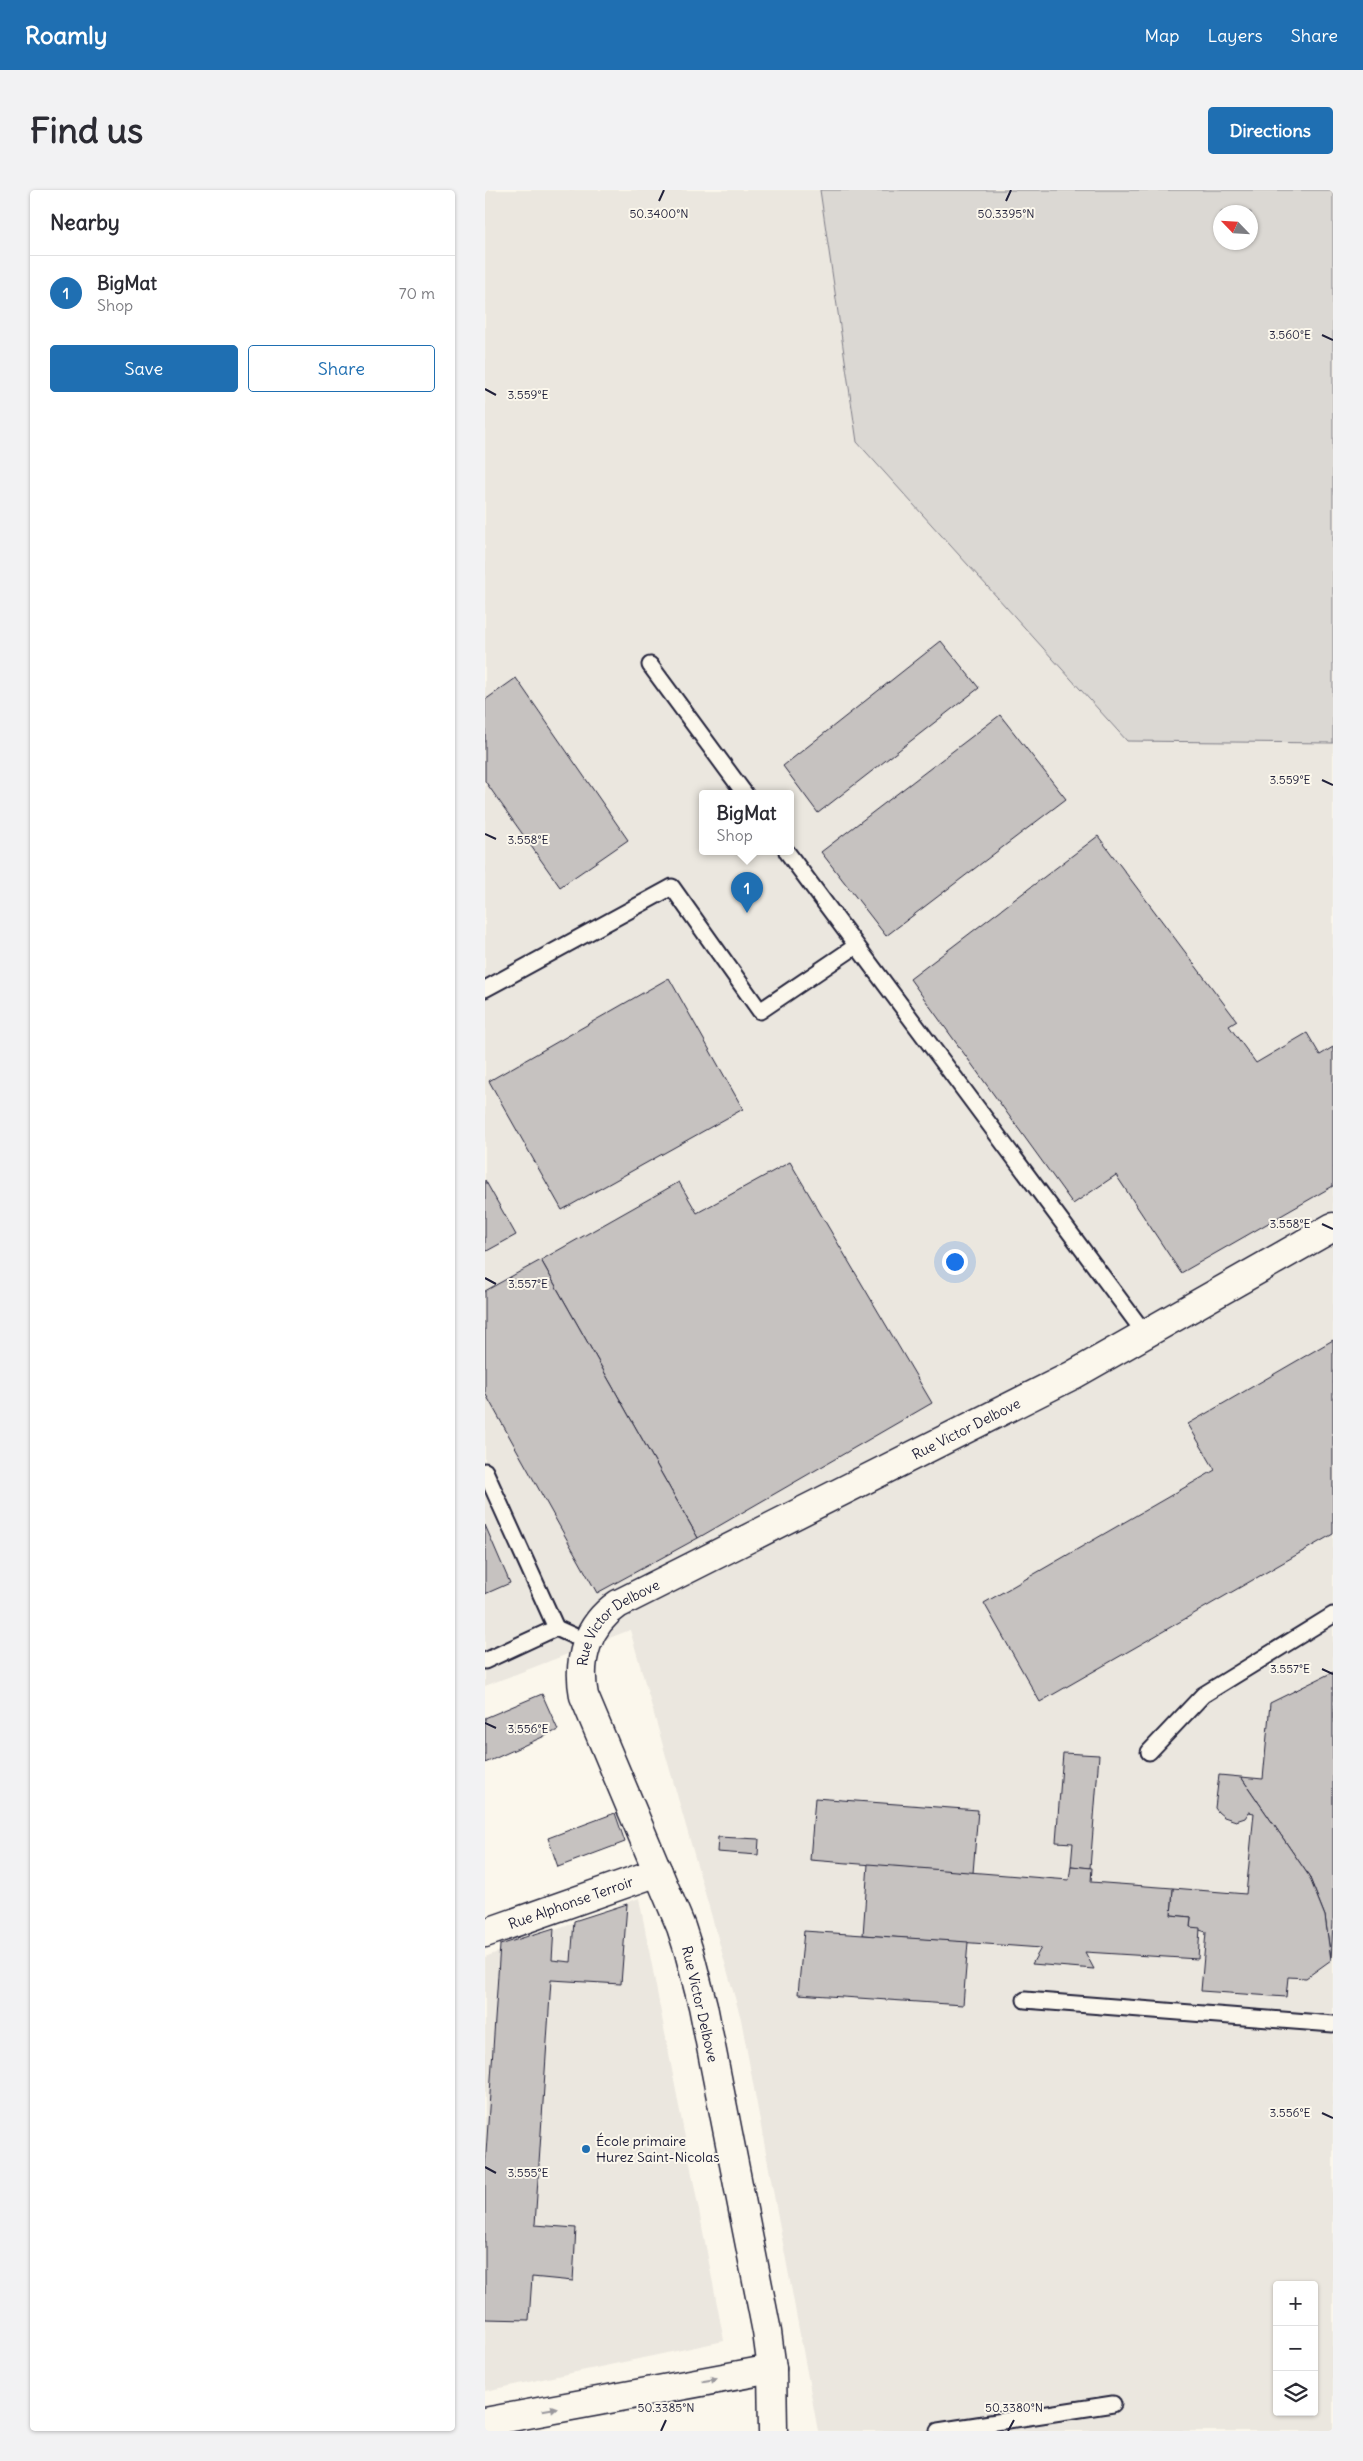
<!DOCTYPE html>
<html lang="en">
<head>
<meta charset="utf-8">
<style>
  body { margin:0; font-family:Delius,sans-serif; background:#f2f2f3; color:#2b2b33 }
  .controls { position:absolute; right:15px; bottom:15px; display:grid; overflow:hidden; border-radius:5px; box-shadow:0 1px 4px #0004 }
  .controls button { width:45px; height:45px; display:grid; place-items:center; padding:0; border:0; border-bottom:1px solid #e1e1e2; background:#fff; color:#2b2b33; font:25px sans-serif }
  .compass { position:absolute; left:728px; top:15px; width:45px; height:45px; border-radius:50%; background:#fff; box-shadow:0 1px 4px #0004; rotate:295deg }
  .you { position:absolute; left:469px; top:1071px; width:18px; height:18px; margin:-12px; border:4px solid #fff; border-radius:50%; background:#1a73e8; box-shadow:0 0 0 8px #1a73e833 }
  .badge { display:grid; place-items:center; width:32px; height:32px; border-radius:50%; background:#1f6fb2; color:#fff; font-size:16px; font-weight:700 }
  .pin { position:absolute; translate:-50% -41px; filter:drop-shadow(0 1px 2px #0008) }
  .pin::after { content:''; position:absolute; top:26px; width:18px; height:15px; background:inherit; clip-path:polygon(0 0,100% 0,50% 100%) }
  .popup { position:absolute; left:214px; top:600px; width:95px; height:65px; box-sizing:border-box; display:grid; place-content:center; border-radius:5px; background:#fff; filter:drop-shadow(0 1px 4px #0005); font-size:16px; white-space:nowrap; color:#7c7c81 }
  .popup b { font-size:19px; color:#2b2b33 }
  .popup::after { content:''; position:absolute; left:50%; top:100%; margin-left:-10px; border:10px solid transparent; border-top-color:#fff }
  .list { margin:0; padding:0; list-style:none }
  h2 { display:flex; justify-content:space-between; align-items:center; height:65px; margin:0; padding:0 20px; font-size:21px }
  h2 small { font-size:16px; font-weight:400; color:#7c7c81 }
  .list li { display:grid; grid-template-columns:32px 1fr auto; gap:15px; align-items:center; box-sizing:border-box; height:75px; padding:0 20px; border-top:1px solid #e1e1e2 }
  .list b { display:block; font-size:19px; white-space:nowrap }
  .list p { margin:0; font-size:16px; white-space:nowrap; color:#7c7c81 }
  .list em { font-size:16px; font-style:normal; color:#7c7c81 }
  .actions { display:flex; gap:10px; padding:15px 20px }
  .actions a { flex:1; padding:11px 0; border:1px solid #1f6fb2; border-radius:5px; text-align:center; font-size:18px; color:#1f6fb2 }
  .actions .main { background:#1f6fb2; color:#fff }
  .icon { flex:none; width:28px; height:28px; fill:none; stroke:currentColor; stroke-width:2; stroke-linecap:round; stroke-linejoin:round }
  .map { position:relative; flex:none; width:848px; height:2241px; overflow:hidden; border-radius:5px }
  header { display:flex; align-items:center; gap:30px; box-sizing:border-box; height:70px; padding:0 25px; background:#1f6fb2; color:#fff }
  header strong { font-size:24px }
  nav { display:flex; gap:28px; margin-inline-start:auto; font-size:18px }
  .intro { display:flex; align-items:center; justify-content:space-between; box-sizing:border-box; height:120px; padding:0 30px }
  h1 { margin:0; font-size:35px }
  .button { padding:12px 22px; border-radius:5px; background:#1f6fb2; color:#fff; font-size:18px; font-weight:700 }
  main { display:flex; gap:30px; padding:0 30px }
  aside { flex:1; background:#fff; border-radius:5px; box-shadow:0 1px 4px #0004 }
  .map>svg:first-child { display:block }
</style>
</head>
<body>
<header>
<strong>Roamly</strong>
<nav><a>Map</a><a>Layers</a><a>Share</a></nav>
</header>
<div class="intro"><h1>Find us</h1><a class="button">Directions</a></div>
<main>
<aside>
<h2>Nearby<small></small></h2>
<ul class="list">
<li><span class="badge">1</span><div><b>BigMat</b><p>Shop</p></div><em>70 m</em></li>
</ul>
<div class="actions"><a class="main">Save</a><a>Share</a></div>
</aside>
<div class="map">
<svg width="848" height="2241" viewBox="0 0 848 2241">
  <rect width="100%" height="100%" fill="#fbf7ec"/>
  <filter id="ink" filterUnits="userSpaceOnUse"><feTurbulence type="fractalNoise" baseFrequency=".02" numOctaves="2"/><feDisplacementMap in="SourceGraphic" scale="10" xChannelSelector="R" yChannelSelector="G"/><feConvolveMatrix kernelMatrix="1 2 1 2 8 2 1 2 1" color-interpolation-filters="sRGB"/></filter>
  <g filter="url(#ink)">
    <!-- built -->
    <g fill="#ebe7df" fill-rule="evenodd">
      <path d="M0,0H335L372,252L642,551L848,553V2241H333L256,1829L145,1440L0,1496ZM218,604H306V662H218ZM792,2095H829V2222H792Z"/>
      <polygon points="154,1708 239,2151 0,2201 0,1767"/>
    </g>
    <!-- green -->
    <path fill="#dbd8d3" stroke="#7e7d87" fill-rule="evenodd" d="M335,0H848V553L642,551L372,252ZM736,22H766V52H736Z"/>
    <!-- building -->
    <g fill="#c6c2c0" stroke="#22223b">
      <polygon points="456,451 494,498 333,623 298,576"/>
      <polygon points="31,488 143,650 75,697 0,591 0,510"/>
      <polygon points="515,525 581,609 401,746 336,662"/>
      <polygon points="613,646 752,831 744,836 771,873 822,843 835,865 848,857 848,996 696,1083 631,985 588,1014 425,789"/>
      <polygon points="184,788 258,919 77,1020 4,891"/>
      <polygon points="305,972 447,1213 213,1348 56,1070 194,992 212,1023"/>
      <polygon points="0,990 31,1045 0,1062"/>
      <polygon points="56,1070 213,1348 112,1403 0,1203 0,1101"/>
      <polygon points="848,1150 848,1344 555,1512 499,1413 730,1280 703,1234"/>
      <polygon points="0,1335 25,1393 0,1404"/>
      <polygon points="848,1482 848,1734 846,1770 840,1726 824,1686 756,1587 778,1589 785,1513"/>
      <polygon points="57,1504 73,1540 0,1573 0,1528"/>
      <polygon points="578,1563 614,1565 605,1678 586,1676 588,1653 571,1652"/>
      <polygon points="734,1585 756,1587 824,1686 840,1726 846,1770 821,1788 803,1787 801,1807 716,1801 721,1742 705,1737 706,1727 686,1725 688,1698 761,1704 769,1623 764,1622 760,1628 751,1631 739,1627 733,1622 730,1618"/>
      <polygon points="330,1608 493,1620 488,1683 325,1670"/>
      <polygon points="130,1623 140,1652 73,1677 63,1648"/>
      <polygon points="233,1647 274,1649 273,1665 232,1662"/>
      <polygon points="383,1674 584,1690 586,1676 607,1678 606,1692 688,1698 686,1725 706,1727 705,1737 715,1738 713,1769 600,1762 609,1779 547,1774 556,1758 378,1745"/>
      <polygon points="142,1714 136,1794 66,1790 50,2035 91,2038 88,2091 47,2087 44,2130 0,2129 0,1978 15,1755 69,1738 67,1770 86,1772 89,1731"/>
      <polygon points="319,1741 483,1752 478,1815 313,1804"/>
    </g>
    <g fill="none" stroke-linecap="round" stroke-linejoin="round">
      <defs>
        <g id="lane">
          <polyline points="165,475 260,604"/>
          <polyline points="302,662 661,1145"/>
          <polyline points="0,799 187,697 275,821 371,756"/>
          <polyline points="0,1281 71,1438"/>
          <polyline points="0,1471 71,1438 102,1452"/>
          <polyline points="664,1562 718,1505 848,1425"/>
          <polyline points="540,1810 848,1834"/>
          <polyline points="453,2241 628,2214"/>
        </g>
        <g id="street">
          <path id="s1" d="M0,1743L173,1682"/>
          <polyline points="0,2232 287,2179"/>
          <path id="s2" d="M288,2241L287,2179L282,2142L218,1816L204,1762L196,1737L99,1506C92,1470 102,1435 133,1414L588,1185L848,1037"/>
        </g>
      </defs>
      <!-- lane casing -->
      <use href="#lane" stroke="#22223b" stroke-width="19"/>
      <!-- street casing -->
      <use href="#street" stroke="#22223b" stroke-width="31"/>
      <!-- lane -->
      <use href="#lane" stroke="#fbf7ec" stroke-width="15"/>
      <!-- street -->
      <use href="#street" stroke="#fbf7ec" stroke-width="28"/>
    </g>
    <!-- one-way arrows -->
    <defs><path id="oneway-solid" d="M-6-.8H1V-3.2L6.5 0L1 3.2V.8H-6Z" transform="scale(1.25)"/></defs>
    <g fill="#99979c">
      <use href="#oneway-solid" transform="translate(225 2190) rotate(-10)"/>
      <use href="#oneway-solid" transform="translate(65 2219) rotate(-10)"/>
    </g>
  </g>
  <!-- ticks -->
  <path fill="none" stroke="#22223b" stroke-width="2" d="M174,11L179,0M521,11L526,0M837,145L848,150M0,199L11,205M837,590L848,595M0,644L11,649M837,1034L848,1039M0,1088L11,1094M837,1479L848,1484M0,1533L11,1538M837,1923L848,1928M0,1977L11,1983M176,2241L181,2230M523,2241L529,2230"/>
  <!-- markers -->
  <circle fill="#1f6fb2" stroke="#fbf7ec" stroke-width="2" cx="101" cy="1959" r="5"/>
  <g text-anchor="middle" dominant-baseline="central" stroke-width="4" stroke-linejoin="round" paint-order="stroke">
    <!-- street labels -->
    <g font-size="14" fill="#22223b" stroke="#fbf7ec">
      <text stroke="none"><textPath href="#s2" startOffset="1258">Rue Victor Delbove</textPath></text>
      <text stroke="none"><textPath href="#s2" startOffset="854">Rue Victor Delbove</textPath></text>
      <text stroke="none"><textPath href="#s1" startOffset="91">Rue Alphonse Terroir</textPath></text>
      <text transform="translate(215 1814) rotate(77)">Rue Victor Delbove</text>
    </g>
    <!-- poi labels -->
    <g font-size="14" fill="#22223b" stroke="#fbf7ec" text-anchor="start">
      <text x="111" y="1951">École primaire<tspan x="111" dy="16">Hurez Saint-Nicolas</tspan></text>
    </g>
  </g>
  <g font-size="12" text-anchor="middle" fill="#22223b" stroke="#fbf7ec" stroke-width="4" stroke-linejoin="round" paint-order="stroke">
    <text x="174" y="28">50.3400°N</text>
    <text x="521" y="28">50.3395°N</text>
    <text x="805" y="149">3.560°E</text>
    <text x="43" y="209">3.559°E</text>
    <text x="805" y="594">3.559°E</text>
    <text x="43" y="654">3.558°E</text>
    <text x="805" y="1038">3.558°E</text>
    <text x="43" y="1098">3.557°E</text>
    <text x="805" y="1483">3.557°E</text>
    <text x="43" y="1543">3.556°E</text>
    <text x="805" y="1927">3.556°E</text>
    <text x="43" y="1987">3.555°E</text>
    <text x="181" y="2222">50.3385°N</text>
    <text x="529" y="2222">50.3380°N</text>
  </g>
</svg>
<div class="controls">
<button>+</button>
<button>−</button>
<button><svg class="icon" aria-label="layers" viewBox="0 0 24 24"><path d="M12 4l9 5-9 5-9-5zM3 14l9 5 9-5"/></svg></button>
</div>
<svg class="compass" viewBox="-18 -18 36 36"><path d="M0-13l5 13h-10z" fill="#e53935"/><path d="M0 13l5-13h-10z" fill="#7c7c81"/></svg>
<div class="you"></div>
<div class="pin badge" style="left:262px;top:723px">1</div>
<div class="popup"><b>BigMat</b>Shop</div>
</div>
</main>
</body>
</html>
